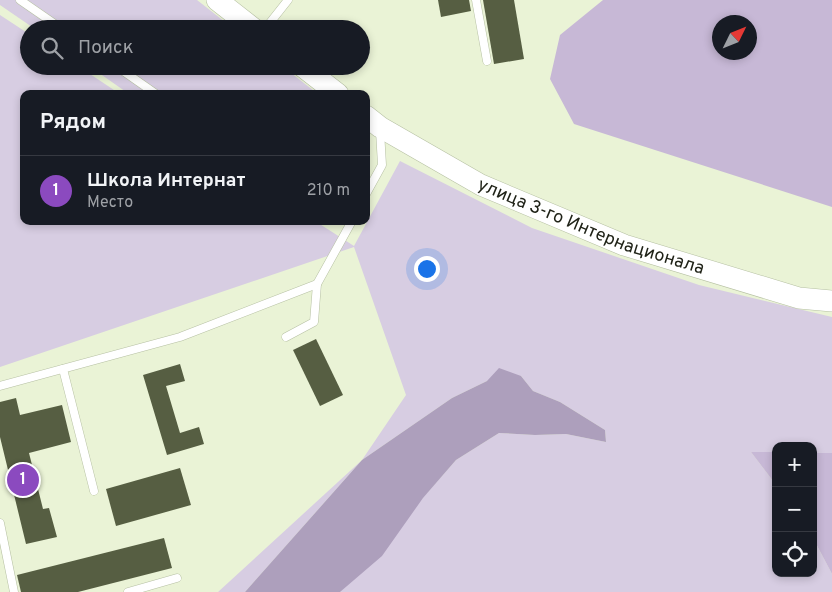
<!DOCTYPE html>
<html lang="ru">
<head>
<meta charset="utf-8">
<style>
  body { margin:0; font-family:Overpass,sans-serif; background:#20242c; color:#f1f3f6 }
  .controls { position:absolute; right:15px; bottom:15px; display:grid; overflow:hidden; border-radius:10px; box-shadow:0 2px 8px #0003 }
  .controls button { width:45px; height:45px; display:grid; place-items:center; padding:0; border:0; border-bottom:1px solid #363941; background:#171b24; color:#f1f3f6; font:25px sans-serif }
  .compass { position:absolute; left:712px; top:15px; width:45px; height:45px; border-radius:50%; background:#171b24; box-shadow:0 2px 8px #0003; rotate:47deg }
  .you { position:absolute; left:426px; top:268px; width:18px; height:18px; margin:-12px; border:4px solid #fff; border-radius:50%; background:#1a73e8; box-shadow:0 0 0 8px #1a73e833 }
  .badge { display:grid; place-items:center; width:32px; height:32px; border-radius:50%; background:#8b4abf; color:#fff; font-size:16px; font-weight:700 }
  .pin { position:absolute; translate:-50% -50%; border:2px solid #fff; box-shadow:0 1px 5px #0006 }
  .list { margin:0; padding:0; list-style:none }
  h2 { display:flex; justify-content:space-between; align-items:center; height:65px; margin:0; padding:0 20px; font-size:21px }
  h2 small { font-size:16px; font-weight:400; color:#9ea1a6 }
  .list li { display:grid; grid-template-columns:32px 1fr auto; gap:15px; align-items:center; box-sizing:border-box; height:70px; padding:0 20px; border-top:1px solid #363941 }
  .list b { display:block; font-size:19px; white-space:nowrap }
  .list p { margin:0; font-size:16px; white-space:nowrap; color:#9ea1a6 }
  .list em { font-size:16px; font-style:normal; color:#9ea1a6 }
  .icon { flex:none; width:28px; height:28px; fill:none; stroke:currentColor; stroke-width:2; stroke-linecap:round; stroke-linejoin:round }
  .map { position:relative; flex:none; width:832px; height:592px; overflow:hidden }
  .search { position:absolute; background:#171b24; box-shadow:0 2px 8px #0003; left:20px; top:20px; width:350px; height:55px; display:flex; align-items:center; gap:12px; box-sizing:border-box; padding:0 18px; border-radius:28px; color:#9ea1a6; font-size:19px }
  .panel { position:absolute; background:#171b24; box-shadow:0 2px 8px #0003; left:20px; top:90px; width:350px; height:135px; border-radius:10px }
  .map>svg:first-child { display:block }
</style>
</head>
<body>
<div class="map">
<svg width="832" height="592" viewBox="0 0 832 592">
  <rect width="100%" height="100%" fill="#eaf3d6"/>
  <!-- green -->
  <g fill="#d7cde2">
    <polygon points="0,0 197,0 234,29 35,29 0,5"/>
    <polygon points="0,15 29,34 29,66 78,66 120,94 24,94 24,221 315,221 354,246 400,161 532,228 699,285 832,317 832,453 813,453 813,446 776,446 776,452 751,452 776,485 776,573 813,573 813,538 832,574 832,592 340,592 456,460 499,433 535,435 566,434 606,442 605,430 560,402 533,391 521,376 487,381 452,398 362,460 245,592 218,592 362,460 406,395 354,247 0,367"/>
    <polygon points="89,66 282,66 318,94 129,94"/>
  </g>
  <!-- forest -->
  <g fill="#c7b8d6" fill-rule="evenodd">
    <path d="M603,0H832V207L574,124L550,79L560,35ZM720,22H750V52H720Z"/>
    <polygon points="751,452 776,452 776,485"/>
    <polygon points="813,453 832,453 832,574 813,538"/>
  </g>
  <!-- water -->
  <polygon fill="#ad9fbc" points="499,368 521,376 533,391 560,402 605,430 606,442 566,434 535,435 499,433 456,460 423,498 382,556 340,592 245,592 362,460 452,398 487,381"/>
  <!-- building -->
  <g fill="#565e42">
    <polygon points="438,0 469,0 471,11 441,17"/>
    <polygon points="483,0 514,0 524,59 494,64"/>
    <polygon points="316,339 343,395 320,406 293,350"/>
    <polygon points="180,364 185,381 166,386 180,433 199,427 204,444 167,455 143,375"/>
    <polygon points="16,398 20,415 62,405 71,442 29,453 43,509 49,508 57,537 26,544 0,437 0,402"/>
    <polygon points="180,468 191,505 116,526 106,489"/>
    <polygon points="164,538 172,568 78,592 21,592 17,575"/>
  </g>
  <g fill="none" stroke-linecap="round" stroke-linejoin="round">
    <defs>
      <g id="lane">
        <polyline points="20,0 62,29"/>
        <polyline points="476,0 487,61"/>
        <polyline points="265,29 288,0"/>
        <polyline points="116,66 156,94"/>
        <polyline points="366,194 382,165 380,131"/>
        <polyline points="286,337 314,322 317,284"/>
        <polyline points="63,369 94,491"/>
        <polyline points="0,386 180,337 317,284 352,221"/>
        <polyline points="0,523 14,592"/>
        <polyline points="128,592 177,578"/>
      </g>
      <g id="secondary">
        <polyline points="217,0 254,29"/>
        <polyline points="302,66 338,94"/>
        <path id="s1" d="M366,116L380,127L481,185L624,245L799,298L832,301"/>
      </g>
    </defs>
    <!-- lane casing -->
    <use href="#lane" stroke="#b6c0a3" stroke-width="9"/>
    <!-- secondary casing -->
    <use href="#secondary" stroke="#b6c0a3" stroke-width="22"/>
    <!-- lane -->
    <use href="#lane" stroke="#fff" stroke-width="8"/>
    <!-- secondary -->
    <use href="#secondary" stroke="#fff" stroke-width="21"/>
  </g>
  <g text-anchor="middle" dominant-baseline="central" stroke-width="5" stroke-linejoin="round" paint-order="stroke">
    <!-- street labels -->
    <g font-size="18" fill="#202318" stroke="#eaf3d6">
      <text stroke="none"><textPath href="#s1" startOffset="252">улица 3-го Интернационала</textPath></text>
    </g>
  </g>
</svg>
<div class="controls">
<button>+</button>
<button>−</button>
<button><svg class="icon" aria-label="locate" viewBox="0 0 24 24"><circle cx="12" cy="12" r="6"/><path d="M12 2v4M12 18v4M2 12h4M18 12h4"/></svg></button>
</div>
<svg class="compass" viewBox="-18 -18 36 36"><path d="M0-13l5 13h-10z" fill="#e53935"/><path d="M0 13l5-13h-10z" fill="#9ea1a6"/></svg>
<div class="you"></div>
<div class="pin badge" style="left:23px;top:480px">1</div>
<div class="search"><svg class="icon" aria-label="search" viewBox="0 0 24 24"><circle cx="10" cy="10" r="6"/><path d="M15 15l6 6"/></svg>Поиск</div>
<section class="panel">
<h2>Рядом<small></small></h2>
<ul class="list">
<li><span class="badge">1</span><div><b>Школа Интернат</b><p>Место</p></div><em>210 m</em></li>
</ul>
</section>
</div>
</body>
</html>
